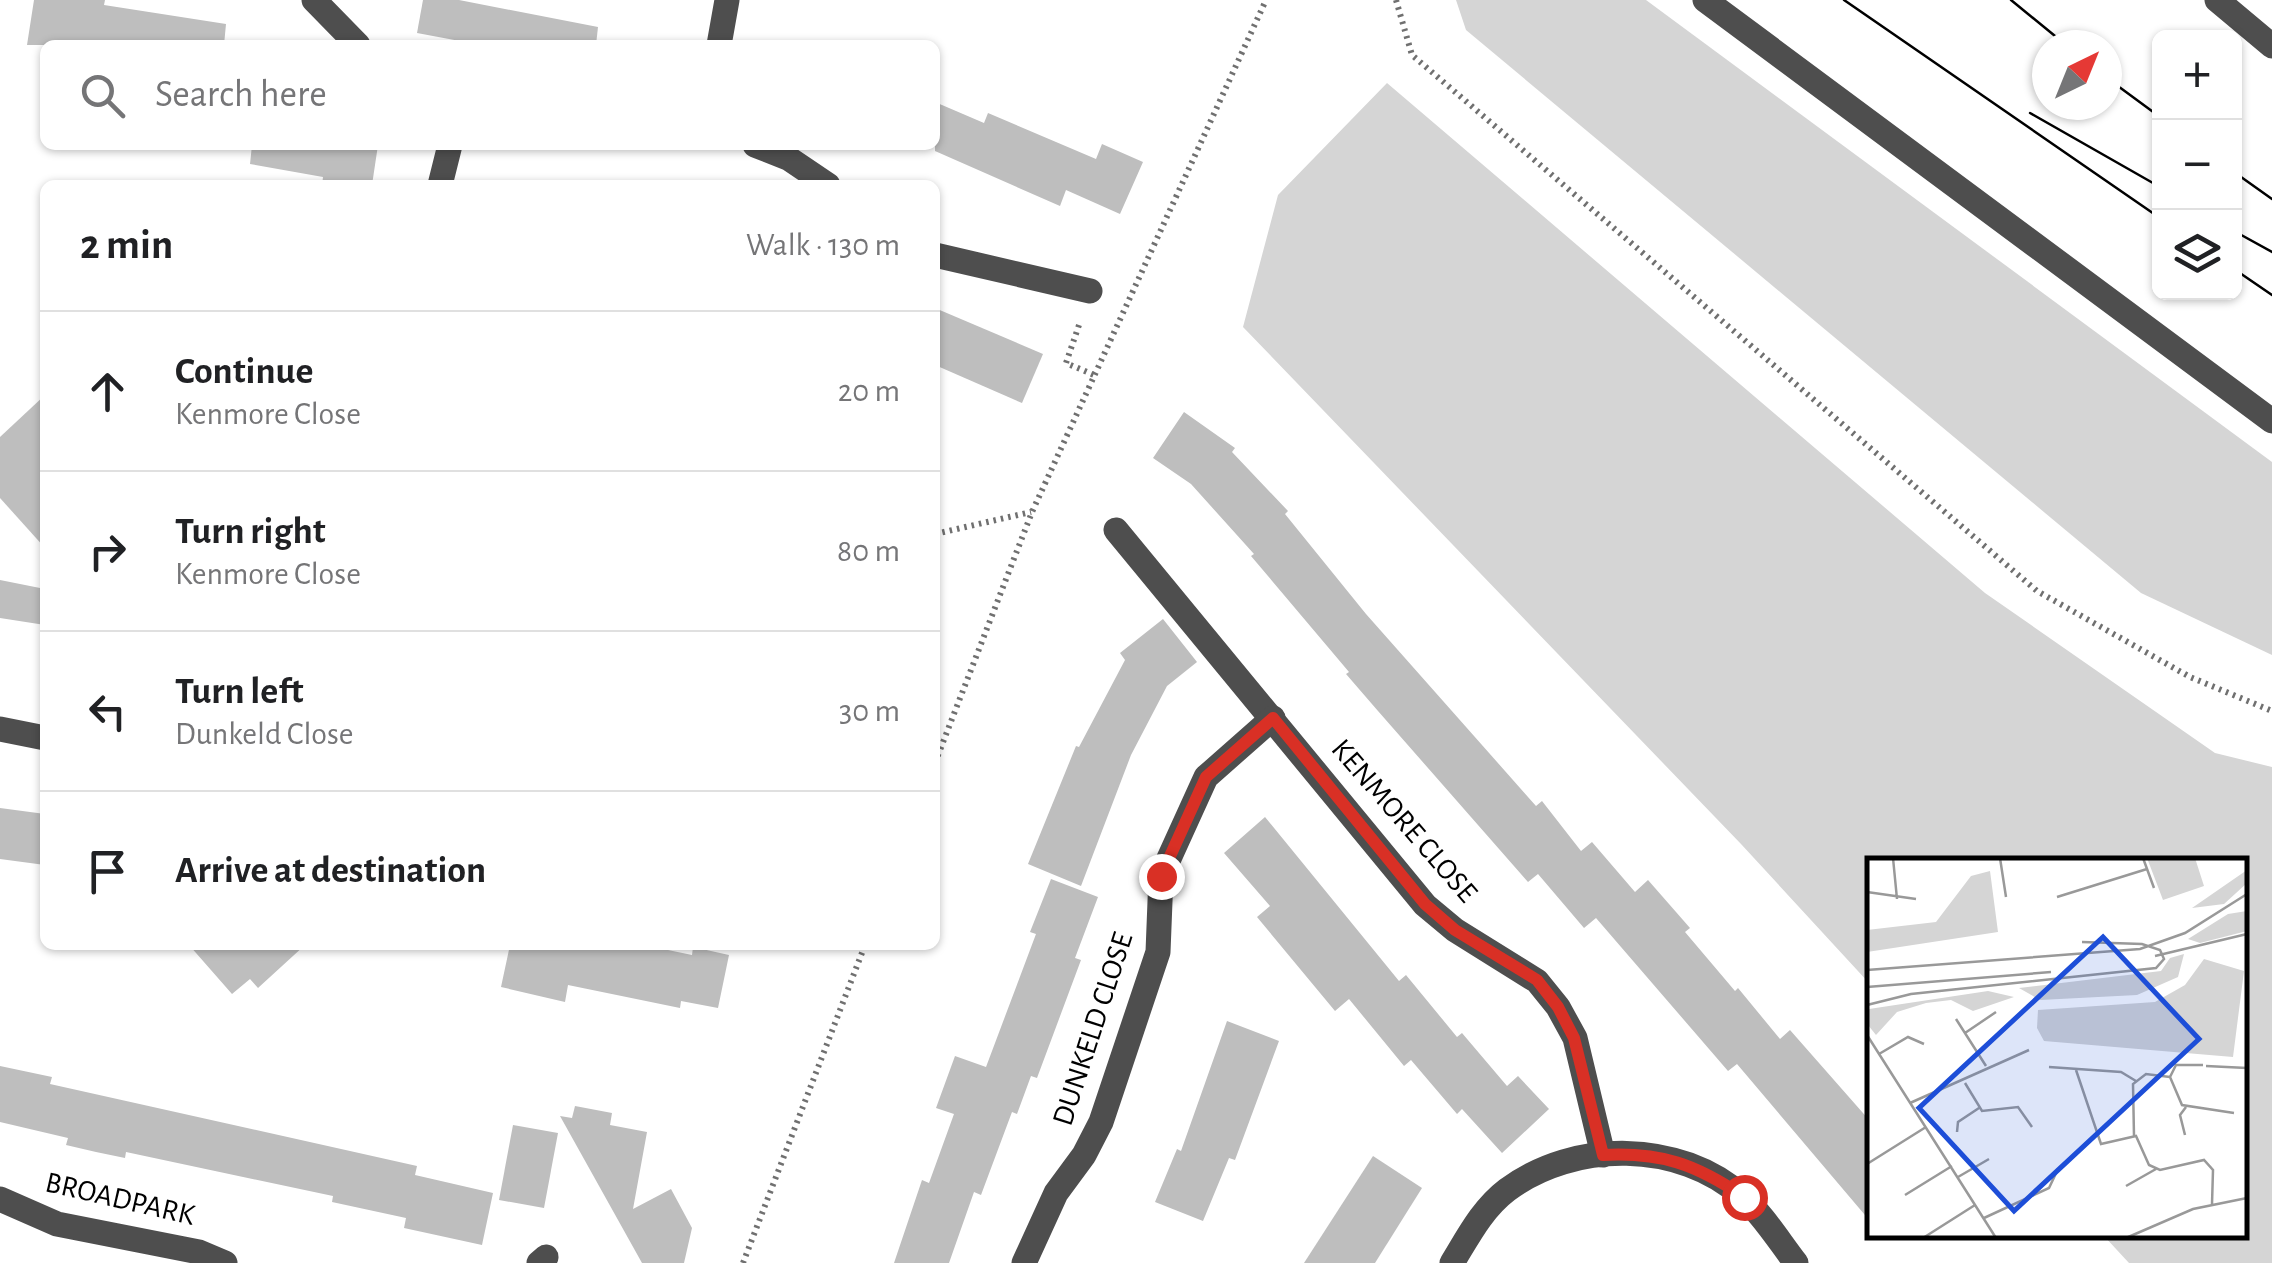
<!DOCTYPE html>
<html lang="en">
<head>
<meta charset="utf-8">
<style>
  body { margin:0; font-family:"Alegreya Sans",sans-serif; background:#f6f6f6; color:#202124 }
  .controls { position:absolute; right:30px; top:30px; display:grid; overflow:hidden; border-radius:15px; box-shadow:0 2px 8px #0004 }
  .controls button { width:90px; height:90px; display:grid; place-items:center; padding:0; border:0; border-bottom:2px solid #e0e0e0; background:#fff; color:#202124; font:50px sans-serif }
  .compass { position:absolute; left:2032px; top:30px; width:90px; height:90px; border-radius:50%; background:#fff; box-shadow:0 2px 8px #0004; rotate:43deg }
  .stop { position:absolute; width:30px; height:30px; margin:-22px; border:8px solid #d93025; border-radius:50%; background:#fff }
  .stop.end { background:#d93025; border-color:#fff; box-shadow:0 2px 10px #0008 }
  .list { margin:0; padding:0; list-style:none }
  h2 { display:flex; justify-content:space-between; align-items:center; height:130px; margin:0; padding:0 40px; font-size:42px }
  h2 small { font-size:32px; font-weight:400; color:#757577 }
  .list li { display:grid; grid-template-columns:65px 1fr auto; gap:30px; align-items:center; box-sizing:border-box; height:160px; padding:0 40px; border-top:2px solid #e0e0e0 }
  .list b { display:block; font-size:38px; white-space:nowrap }
  .list p { margin:0; font-size:32px; white-space:nowrap; color:#757577 }
  .list em { font-size:32px; font-style:normal; color:#757577 }
  .icon { flex:none; width:55px; height:55px; fill:none; stroke:currentColor; stroke-width:2; stroke-linecap:round; stroke-linejoin:round }
  .map { position:relative; flex:none; width:2272px; height:1263px; overflow:hidden }
  .search { position:absolute; background:#fff; box-shadow:0 2px 8px #0004; left:40px; top:40px; width:900px; height:110px; display:flex; align-items:center; gap:25px; box-sizing:border-box; padding:0 35px; border-radius:15px; color:#757577; font-size:38px }
  .panel { position:absolute; background:#fff; box-shadow:0 2px 8px #0004; left:40px; top:180px; width:900px; height:770px; border-radius:15px }
  .map>svg:first-child { display:block }
</style>
</head>
<body>
<div class="map">
<svg width="2272" height="1263" viewBox="0 0 2272 1263">
  <rect width="100%" height="100%" fill="#fff"/>
  <!-- green -->
  <g fill="#d5d5d5">
    <polygon points="1456,0 1646,0 2272,462 2272,655 2141,593 1466,30"/>
    <polygon points="1387,83 1985,593 2215,753 2272,767 2272,1263 2129,1263 2104,1236 2244,1236 2244,860 1870,860 1869,983 1741,844 1243,327 1278,195"/>
  </g>
  <!-- building -->
  <g fill="#bebebe">
    <polygon points="34,0 105,0 104,5 226,24 224,45 27,45"/>
    <polygon points="423,0 459,0 598,27 596,45 481,45 417,33"/>
    <polygon points="935,102 984,123 988,113 1096,159 1102,144 1143,162 1120,214 1066,190 1060,206 935,151"/>
    <polygon points="252,145 378,145 372,185 322,185 323,177 250,164"/>
    <polygon points="935,308 1043,354 1022,403 935,365"/>
    <polygon points="45,395 45,548 0,498 0,437"/>
    <polygon points="1184,412 1235,448 1232,452 1288,511 1285,514 1366,614 1536,806 1542,801 1581,851 1592,842 1635,892 1648,880 1690,928 1685,932 1735,991 1738,988 1780,1039 1790,1030 1870,1121 1870,1221 1737,1064 1728,1071 1596,918 1584,928 1538,874 1528,882 1378,711 1346,674 1349,672 1251,556 1254,554 1191,484 1153,458"/>
    <polygon points="0,580 45,589 45,625 0,618"/>
    <polygon points="1163,619 1197,662 1167,686 1131,755 1081,886 1028,864 1076,746 1079,747 1125,660 1120,653"/>
    <polygon points="0,808 45,814 45,865 0,859"/>
    <polygon points="1265,817 1399,981 1406,975 1457,1037 1462,1033 1507,1086 1518,1076 1549,1109 1502,1153 1462,1109 1457,1114 1411,1060 1404,1066 1349,999 1335,1011 1257,917 1270,906 1224,853"/>
    <polygon points="1051,879 1098,897 1075,958 1081,960 1037,1078 1031,1076 1017,1114 1012,1112 981,1195 974,1192 949,1263 894,1263 922,1180 929,1183 954,1114 936,1108 955,1056 986,1067 1036,934 1030,932"/>
    <polygon points="189,945 305,945 258,988 250,979 232,994"/>
    <polygon points="510,945 644,945 692,955 693,947 729,955 718,1008 681,1001 680,1008 568,985 565,1002 501,987"/>
    <polygon points="1227,1021 1279,1041 1235,1160 1229,1158 1203,1221 1155,1202 1177,1149 1181,1151"/>
    <polygon points="0,1066 52,1077 50,1084 417,1166 415,1175 493,1193 482,1245 404,1228 406,1218 332,1202 333,1196 126,1152 125,1158 96,1152 66,1145 68,1138 0,1122"/>
    <polygon points="575,1106 612,1113 610,1125 647,1132 633,1209 671,1189 692,1228 684,1263 642,1263 560,1116 572,1118"/>
    <polygon points="513,1125 558,1133 544,1208 499,1200"/>
    <polygon points="1373,1156 1422,1188 1375,1263 1304,1263"/>
  </g>
  <g fill="none" stroke-linecap="round" stroke-linejoin="round">
    <!-- path -->
    <g stroke="#707070" stroke-width="6" stroke-dasharray="2.5 5" stroke-linecap="butt">
      <polyline points="1396,0 1412,55 2037,591 2190,677 2272,711"/>
      <polyline points="1079,325 1066,363 1094,375"/>
      <polyline points="935,534 1031,512"/>
      <polyline points="935,763 1032,512 1266,0"/>
      <polyline points="743,1263 865,945"/>
    </g>
    <!-- minor -->
    <g stroke="#4e4e4e" stroke-width="25">
      <polyline points="314,0 358,45"/>
      <polyline points="1705,0 2272,421"/>
      <polyline points="2217,0 2272,46"/>
      <polyline points="719,45 727,0"/>
      <polyline points="755,145 788,158 828,185"/>
      <polyline points="440,185 450,145"/>
      <polyline points="935,255 1090,291"/>
      <polyline points="1116,530 1425,905 1455,930 1537,981 1558,1007 1575,1038 1603,1155"/>
      <polyline points="0,729 45,738"/>
      <polyline points="0,1199 57,1224 199,1252 225,1263"/>
      <polyline points="539,1263 546,1257"/>
      <polyline points="1024,1263 1056,1193 1084,1155 1101,1122 1158,952 1161,876 1206,777 1273,718"/>
      <path d="M1452,1263C1468,1237 1482,1209 1507,1190C1574,1140 1680,1140 1743,1197C1763,1215 1779,1241 1796,1263"/>
    </g>
    <!-- tram -->
    <g stroke="#000" stroke-width="2.5">
      <polyline points="1844,0 2160,218"/>
      <polyline points="2011,0 2066,45"/>
      <polyline points="2107,78 2160,117"/>
      <polyline points="2030,113 2160,187"/>
      <polyline points="2234,172 2272,199"/>
      <polyline points="2234,231 2272,252"/>
      <polyline points="2234,269 2272,295"/>
    </g>
  </g>
  <g fill="none" stroke-linecap="round" stroke-linejoin="round">
    <!-- route -->
    <path stroke="#d93025" stroke-width="12" d="M1161,876L1206,777L1273,718L1425,904L1455,930L1537,980L1558,1007L1574,1038L1603,1155C1661,1152 1696,1164 1744,1197"/>
  </g>
  <g text-anchor="middle" dominant-baseline="central" stroke-width="8" stroke-linejoin="round" paint-order="stroke">
    <!-- street labels -->
    <g font-size="30" fill="#000" stroke="#fff">
      <text transform="translate(1404 821) rotate(49)">KENMORE CLOSE</text>
      <text transform="translate(1093 1029) rotate(-72)">DUNKELD CLOSE</text>
      <text transform="translate(120 1199) rotate(13)">BROADPARK</text>
    </g>
  </g>
  <!-- overview -->
  <g transform="translate(1867 858)">
    <rect width="380" height="380" fill="#fff"/>
    <path d="M280,0H328L337,28L296,42ZM380,12V25L357,46L325,50ZM123,13L131,74L0,94V72L69,64L104,18ZM380,53V73L333,85L321,81L361,56ZM317,96L311,119L270,137L173,142L152,130L294,113L303,100ZM337,101L377,113L366,199L177,183L170,170L171,152L288,144L318,127ZM121,133L147,139L106,153L84,142L59,145L30,154L9,177L1,167L2,151Z" fill="#d5d5d5"/>
    <path fill="none" stroke="#999" stroke-width="2.5" d="M26,0L30,41M133,0L139,39M276,0L287,30M0,34L49,41M190,39L280,11M288,98L380,76M0,112L273,91L318,75L380,36M0,129L184,114M0,147L44,136L289,110L297,101L293,92L275,86L215,84M89,161L119,208M98,175L129,154M0,177L129,380M12,196L41,179L57,186M339,208L380,210M182,209L254,214L269,223M209,212L234,286L269,278L282,307L293,312L337,302L346,312L345,346M303,219L315,247L367,255M303,219L309,207H336M98,225L115,253L151,249L165,269M43,245L162,192M90,274L91,264L112,250M318,277L313,257L319,249M267,278L266,226L279,216L303,219M0,306L59,269M91,319L122,301M259,328L289,311M38,337L85,308M117,360L182,330L191,311M56,380L108,347M259,380L326,351L380,340"/>
    <path fill="#1d4ed8" fill-opacity="0.15" stroke="#1d4ed8" stroke-width="5" d="M236,79L332,181L147,353L52,250Z"/>
    <rect width="380" height="380" fill="none" stroke="#000" stroke-width="5"/>
  </g>
</svg>
<div class="controls">
<button>+</button>
<button>−</button>
<button><svg class="icon" aria-label="layers" viewBox="0 0 24 24"><path d="M12 4l9 5-9 5-9-5zM3 14l9 5 9-5"/></svg></button>
</div>
<svg class="compass" viewBox="-18 -18 36 36"><path d="M0-13l5 13h-10z" fill="#e53935"/><path d="M0 13l5-13h-10z" fill="#757577"/></svg>
<div class="stop" style="left:1744px;top:1197px"></div>
<div class="stop end" style="left:1161px;top:876px"></div>
<div class="search"><svg class="icon" aria-label="search" viewBox="0 0 24 24"><circle cx="10" cy="10" r="6"/><path d="M15 15l6 6"/></svg>Search here</div>
<section class="panel">
<h2>2 min<small>Walk · 130 m</small></h2>
<ul class="list">
<li><svg class="icon" aria-label="ahead" viewBox="0 0 24 24"><path d="M12 20V5M6 11l6-6 6 6"/></svg><div><b>Continue</b><p>Kenmore Close</p></div><em>20 m</em></li>
<li><svg class="icon" aria-label="right" viewBox="0 0 24 24"><path d="M7 20v-9h11M14 6l5 5-5 5"/></svg><div><b>Turn right</b><p>Kenmore Close</p></div><em>80 m</em></li>
<li><svg class="icon" aria-label="left" viewBox="0 0 24 24"><path d="M17 20v-9H6M10 6l-5 5 5 5"/></svg><div><b>Turn left</b><p>Dunkeld Close</p></div><em>30 m</em></li>
<li><svg class="icon" aria-label="arrive" viewBox="0 0 24 24"><path d="M6 21V4h12l-3 4 3 4H6"/></svg><div><b>Arrive at destination</b></div></li>
</ul>
</section>
</div>
</body>
</html>
